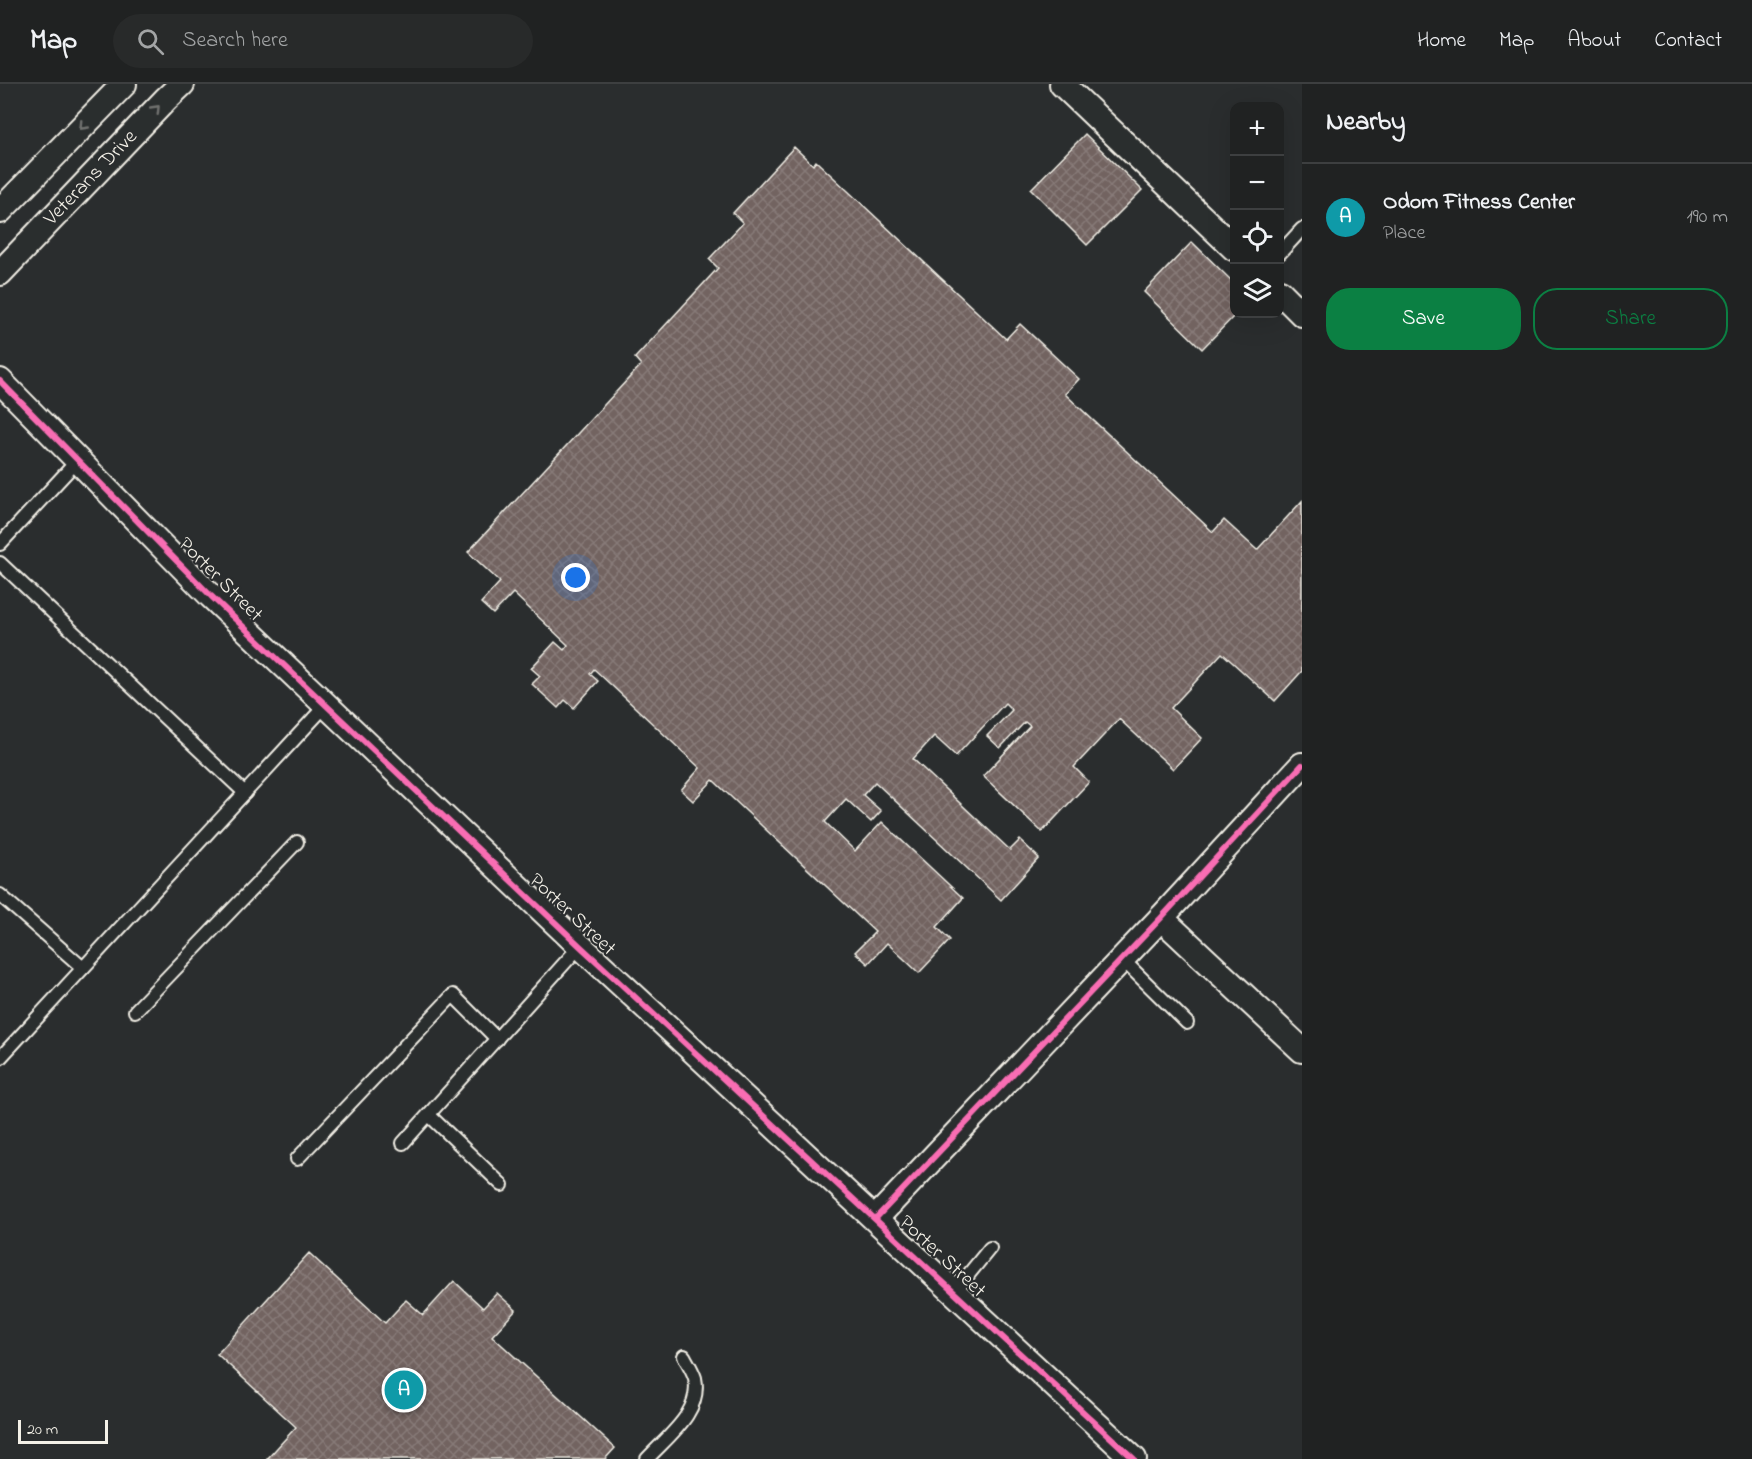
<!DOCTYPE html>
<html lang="en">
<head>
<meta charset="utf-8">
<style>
  body { margin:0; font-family:"Indie Flower",sans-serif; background:#282a2a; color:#f1f3f6 }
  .controls { position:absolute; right:18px; top:18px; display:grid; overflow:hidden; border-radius:12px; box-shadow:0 6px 24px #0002 }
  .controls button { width:54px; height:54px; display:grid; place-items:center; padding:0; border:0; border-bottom:2px solid #3d3f40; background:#202222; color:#f1f3f6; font:30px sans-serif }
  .scale { position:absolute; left:18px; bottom:15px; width:90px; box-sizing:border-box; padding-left:6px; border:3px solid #f4f1e8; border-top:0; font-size:16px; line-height:21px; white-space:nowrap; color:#f4f1e8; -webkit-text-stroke:4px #2a2d2e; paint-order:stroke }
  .you { position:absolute; left:576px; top:494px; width:21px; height:21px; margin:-15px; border:4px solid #fff; border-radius:50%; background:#1a73e8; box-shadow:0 0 0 9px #1a73e833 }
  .badge { display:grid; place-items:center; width:39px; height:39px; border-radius:50%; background:#0b8043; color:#fff; font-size:20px; font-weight:700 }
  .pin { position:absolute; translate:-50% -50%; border:3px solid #fff; box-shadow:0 2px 6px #0006 }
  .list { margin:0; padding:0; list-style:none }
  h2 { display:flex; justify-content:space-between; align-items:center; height:78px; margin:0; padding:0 24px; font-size:26px }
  h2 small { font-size:20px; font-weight:400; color:#a2a4a5 }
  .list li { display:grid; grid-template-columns:39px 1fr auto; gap:18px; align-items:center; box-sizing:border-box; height:108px; padding:0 24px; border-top:2px solid #3d3f40 }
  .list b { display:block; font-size:22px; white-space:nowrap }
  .list p { margin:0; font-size:20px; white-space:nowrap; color:#a2a4a5 }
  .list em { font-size:20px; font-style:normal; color:#a2a4a5 }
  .actions { display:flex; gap:12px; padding:18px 24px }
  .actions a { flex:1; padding:14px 0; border:2px solid #0b8043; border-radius:24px; text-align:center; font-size:21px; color:#0b8043 }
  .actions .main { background:#0b8043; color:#fff }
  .icon { flex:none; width:33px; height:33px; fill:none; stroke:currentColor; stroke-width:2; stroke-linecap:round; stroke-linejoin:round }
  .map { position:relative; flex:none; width:1302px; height:1375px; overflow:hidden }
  header { display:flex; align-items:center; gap:36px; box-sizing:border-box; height:84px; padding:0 30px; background:#202222; border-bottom:2px solid #3d3f40 }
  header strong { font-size:28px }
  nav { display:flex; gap:33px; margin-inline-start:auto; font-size:21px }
  .search { width:420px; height:54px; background:#282a2a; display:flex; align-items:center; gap:15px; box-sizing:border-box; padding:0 21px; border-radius:33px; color:#a2a4a5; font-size:22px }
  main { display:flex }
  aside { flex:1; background:#202222 }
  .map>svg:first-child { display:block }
</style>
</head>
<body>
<header>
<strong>Map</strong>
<div class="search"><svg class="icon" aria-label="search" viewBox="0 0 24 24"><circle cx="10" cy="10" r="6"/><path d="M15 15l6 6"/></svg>Search here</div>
<nav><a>Home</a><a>Map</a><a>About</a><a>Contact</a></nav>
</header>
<main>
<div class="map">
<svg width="1302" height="1375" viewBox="0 0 1302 1375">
  <defs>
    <pattern id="building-cross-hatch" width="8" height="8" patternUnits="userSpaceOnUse" patternTransform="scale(1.5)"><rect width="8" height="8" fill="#726361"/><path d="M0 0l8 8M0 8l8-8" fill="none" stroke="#877a78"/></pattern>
  </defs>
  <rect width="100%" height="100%" fill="#2a2d2e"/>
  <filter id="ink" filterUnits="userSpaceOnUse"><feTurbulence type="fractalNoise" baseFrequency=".0167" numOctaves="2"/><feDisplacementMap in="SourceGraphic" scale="12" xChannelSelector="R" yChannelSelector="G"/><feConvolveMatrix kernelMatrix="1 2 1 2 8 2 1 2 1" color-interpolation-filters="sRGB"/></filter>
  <g filter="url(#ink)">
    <!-- building -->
    <g fill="url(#building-cross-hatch)" stroke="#f4f1e8" stroke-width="1.5">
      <polygon points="1085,50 1142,106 1087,161 1031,105"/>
      <polygon points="794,63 813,81 816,77 1006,255 1020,240 1079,295 1065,310 1213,448 1224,436 1257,466 1302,417 1302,587 1275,617 1222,569 1171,624 1202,654 1173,685 1119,635 1074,683 1089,698 1042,748 983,692 1030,642 1025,638 1000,664 987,652 1012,626 1005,619 956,672 934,652 913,675 1010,766 1020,756 1039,774 1001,816 875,698 863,711 881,727 871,738 846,715 825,738 855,767 882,738 963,814 937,843 950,856 919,889 887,859 868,880 855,868 875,848 713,696 693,717 681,706 700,684 594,585 590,590 598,597 574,624 565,616 558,624 532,600 540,592 531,584 555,558 564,566 568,561 513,509 493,530 481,519 500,498 468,468 641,281 635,274 718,184 709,175 743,139 733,129"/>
      <polygon points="1192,158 1234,199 1236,230 1202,265 1144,208"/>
      <polygon points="309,1169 385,1239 406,1216 423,1231 454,1197 483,1224 497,1209 516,1226 492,1252 615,1364 605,1375 267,1375 296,1343 217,1270"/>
    </g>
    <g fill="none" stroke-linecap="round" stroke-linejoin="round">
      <defs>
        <g id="service">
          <polyline points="1280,169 1302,145"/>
          <polyline points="0,460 78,376"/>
          <polyline points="0,479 245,709"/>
          <polyline points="0,811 83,884"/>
          <polyline points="1122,875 1187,939"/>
          <polyline points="135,927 297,758"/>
          <polyline points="0,974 326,621"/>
          <polyline points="429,1031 502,1101"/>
          <polyline points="403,1059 580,862"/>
          <polyline points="297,1075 453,911 497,955"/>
          <polyline points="955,1207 990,1164"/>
          <path d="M647,1375C668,1352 702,1328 695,1294C693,1287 688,1279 684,1272"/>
        </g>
        <g id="minor">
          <polyline points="1062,0 1234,164"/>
          <polyline points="0,127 124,0"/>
          <polyline points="0,189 166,15 182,0"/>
          <polyline points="1280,208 1302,230"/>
          <polyline points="0,297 211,512 580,862 1134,1375"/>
          <polyline points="1161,834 1302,966"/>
          <polyline points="876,1134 1161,834 1302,681"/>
        </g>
      </defs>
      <!-- service casing -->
      <use href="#service" stroke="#f4f1e8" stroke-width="16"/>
      <!-- minor casing -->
      <use href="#minor" stroke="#f4f1e8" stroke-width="28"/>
      <!-- service -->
      <use href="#service" stroke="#2a2d2e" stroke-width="12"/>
      <!-- minor -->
      <use href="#minor" stroke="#2a2d2e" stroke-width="24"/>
      <defs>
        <g id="cycleway">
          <polyline points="0,297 211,512 580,862 1134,1375"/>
          <polyline points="876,1134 1161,834 1302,681"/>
        </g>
      </defs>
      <!-- cycleway casing -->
      <use href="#cycleway" stroke="#2a2d2e" stroke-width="10"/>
      <!-- cycleway -->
      <use href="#cycleway" stroke="#f96db3" stroke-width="6"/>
    </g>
    <!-- one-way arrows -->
    <defs><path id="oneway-chevron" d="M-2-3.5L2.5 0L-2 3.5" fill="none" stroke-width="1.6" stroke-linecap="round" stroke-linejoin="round" transform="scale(1.5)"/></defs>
    <g stroke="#71726f">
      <use href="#oneway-chevron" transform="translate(156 25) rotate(-46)"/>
      <use href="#oneway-chevron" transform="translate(83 42) rotate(134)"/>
    </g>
  </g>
  <g text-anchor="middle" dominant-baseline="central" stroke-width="4.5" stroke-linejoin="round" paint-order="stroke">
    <!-- street labels -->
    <g font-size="21" fill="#f4f1e8" stroke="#2a2d2e">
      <text transform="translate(91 94) rotate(-46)">Veterans Drive</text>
      <text transform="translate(220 496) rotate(45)">Porter Street</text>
      <text transform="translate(572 831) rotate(43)">Porter Street</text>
      <text transform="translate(942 1173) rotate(43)">Porter Street</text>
    </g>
  </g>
</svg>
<div class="controls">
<button>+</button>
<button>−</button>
<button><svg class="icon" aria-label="locate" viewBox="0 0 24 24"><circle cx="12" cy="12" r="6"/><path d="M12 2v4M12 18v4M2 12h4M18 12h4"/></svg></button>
<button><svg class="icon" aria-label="layers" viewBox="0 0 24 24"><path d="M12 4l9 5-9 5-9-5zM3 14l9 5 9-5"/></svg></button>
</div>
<div class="scale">20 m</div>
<div class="you"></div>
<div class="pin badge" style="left:404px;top:1306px;background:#0f9aa8">A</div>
</div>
<aside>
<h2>Nearby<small></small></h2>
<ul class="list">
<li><span class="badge" style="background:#0f9aa8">A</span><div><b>Odom Fitness Center</b><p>Place</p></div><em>190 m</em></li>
</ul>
<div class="actions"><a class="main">Save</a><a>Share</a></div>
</aside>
</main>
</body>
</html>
